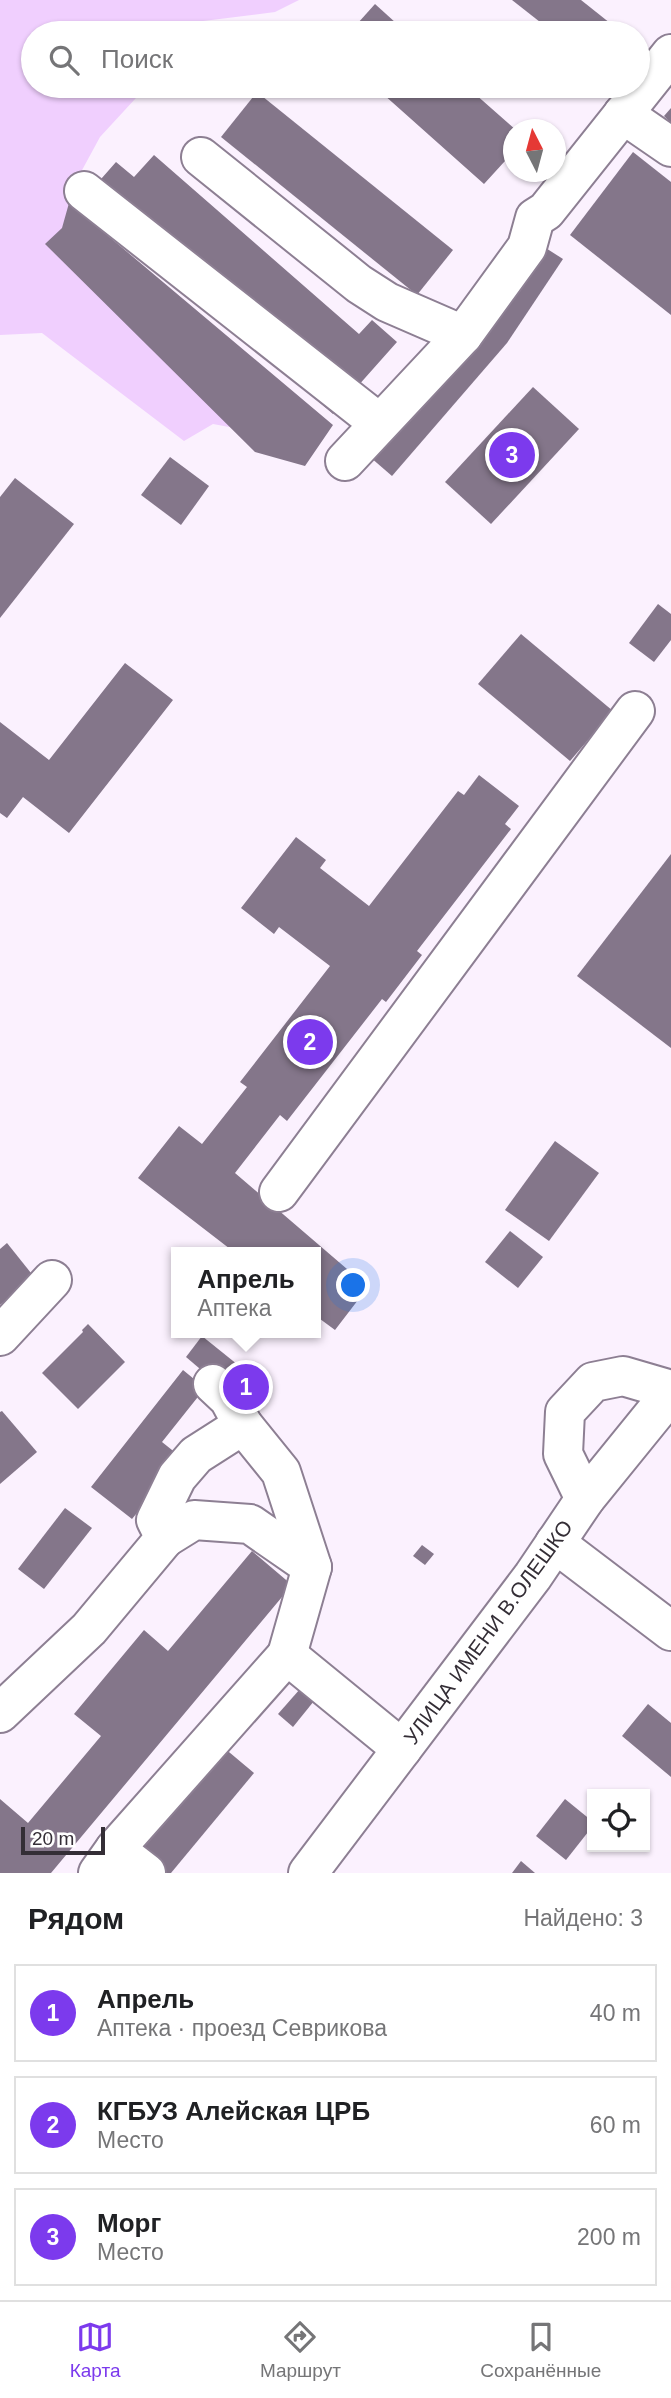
<!DOCTYPE html>
<html lang="ru">
<head>
<meta charset="utf-8">
<style>
  body { margin:0; font-family:Helvetica,sans-serif; background:#f6f6f6; color:#202124 }
  .controls { position:absolute; right:21px; bottom:21px; display:grid; overflow:hidden; border-radius:0px; box-shadow:0 2px 5px #0004 }
  .controls button { width:63px; height:63px; display:grid; place-items:center; padding:0; border:0; border-bottom:2px solid #e0e0e0; background:#fff; color:#202124; font:35px sans-serif }
  .compass { position:absolute; left:503px; top:119px; width:63px; height:63px; border-radius:50%; background:#fff; box-shadow:0 2px 5px #0004; rotate:354deg }
  .scale { position:absolute; left:21px; bottom:18px; width:84px; box-sizing:border-box; padding-left:7px; border:4px solid #342e36; border-top:0; font-size:19px; line-height:24px; white-space:nowrap; color:#342e36; -webkit-text-stroke:5px #fff; paint-order:stroke }
  .you { position:absolute; left:354px; top:1286px; width:24px; height:24px; margin:-18px; border:5px solid #fff; border-radius:50%; background:#1a73e8; box-shadow:0 0 0 10px #1a73e833 }
  .badge { display:grid; place-items:center; width:46px; height:46px; border-radius:50%; background:#7c3aed; color:#fff; font-size:23px; font-weight:700 }
  .pin { position:absolute; translate:-50% -50%; border:4px solid #fff; box-shadow:0 2px 7px #0006 }
  .popup { position:absolute; left:171px; top:1247px; width:150px; height:91px; box-sizing:border-box; display:grid; place-content:center; border-radius:0px; background:#fff; filter:drop-shadow(0 2px 5px #0005); font-size:23px; white-space:nowrap; color:#757577 }
  .popup b { font-size:26px; color:#202124 }
  .popup::after { content:''; position:absolute; left:50%; top:100%; margin-left:-14px; border:14px solid transparent; border-top-color:#fff }
  .list { margin:0; padding:0; list-style:none }
  h2 { display:flex; justify-content:space-between; align-items:center; height:91px; margin:0; padding:0 28px; font-size:30px }
  h2 small { font-size:23px; font-weight:400; color:#757577 }
  .list li { display:grid; grid-template-columns:46px 1fr auto; gap:21px; align-items:center; box-sizing:border-box; height:98px; margin:0 14px 14px; padding:0 14px; border:2px solid #e0e0e0; border-radius:0px }
  .list b { display:block; font-size:26px; white-space:nowrap }
  .list p { margin:0; font-size:23px; white-space:nowrap; color:#757577 }
  .list em { font-size:23px; font-style:normal; color:#757577 }
  .icon { flex:none; width:38px; height:38px; fill:none; stroke:currentColor; stroke-width:2; stroke-linecap:round; stroke-linejoin:round }
  .map { position:relative; flex:none; width:671px; height:1873px; overflow:hidden }
  .search { position:absolute; background:#fff; box-shadow:0 2px 5px #0004; left:21px; right:21px; top:21px; height:77px; display:flex; align-items:center; gap:18px; box-sizing:border-box; padding:0 24px; border-radius:38px; color:#757577; font-size:26px }
  .sheet { height:427px; background:#fff }
  nav { display:flex; justify-content:space-around; align-items:center; box-sizing:border-box; height:98px; border-top:2px solid #e0e0e0; background:#fff; font-size:19px; color:#757577 }
  nav a { display:grid; justify-items:center; gap:4px }
  nav .on { color:#7c3aed }
  .map>svg:first-child { display:block }
</style>
</head>
<body>
<div class="map">
<svg width="671" height="1873" viewBox="0 0 671 1873">
  <rect width="100%" height="100%" fill="#fbf1fe"/>
  <!-- green -->
  <polygon fill="#f0cffe" points="0,0 299,0 275,12 195,22 186,33 33,33 33,86 147,86 100,137 68,196 70,241 261,433 213,424 184,441 42,333 0,335"/>
  <!-- building -->
  <g fill="#84768a">
    <polygon points="512,0 581,0 620,31 618,33 554,33"/>
    <polygon points="375,4 407,33 349,33"/>
    <polygon points="374,86 466,86 516,130 514,130 514,151 484,184"/>
    <polygon points="257,92 453,250 417,295 221,137"/>
    <polygon points="671,108 671,123 664,116"/>
    <polygon points="633,152 671,182 671,315 570,235"/>
    <polygon points="154,155 359,334 372,320 397,342 333,414 303,388 312,377 94,187 116,162 134,177"/>
    <polygon points="69,203 333,425 305,466 255,452 45,244 62,228"/>
    <polygon points="541,245 563,259 507,343 392,476 370,457"/>
    <polygon points="533,387 579,429 491,524 445,482"/>
    <polygon points="170,457 209,486 181,525 141,495"/>
    <polygon points="15,478 74,524 0,618 0,497"/>
    <polygon points="658,604 671,614 671,640 654,662 629,643"/>
    <polygon points="521,634 613,711 570,761 478,684"/>
    <polygon points="125,663 173,700 69,833 23,797 7,818 0,813 0,722 49,760"/>
    <polygon points="479,775 519,806 505,824 511,829 417,951 422,955 386,1002 382,999 287,1121 280,1115 235,1173 368,1287 335,1330 316,1316 316,1252 234,1252 138,1178 179,1126 202,1144 247,1087 240,1082 330,966 279,927 274,934 241,908 296,837 326,860 320,868 369,906 458,791 464,795"/>
    <polygon points="671,854 671,1048 577,976"/>
    <polygon points="555,1141 599,1173 549,1241 505,1210"/>
    <polygon points="510,1231 543,1257 518,1288 485,1262"/>
    <polygon points="7,1243 35,1278 0,1305 0,1249"/>
    <polygon points="88,1324 125,1362 78,1409 42,1373 83,1332 82,1330"/>
    <polygon points="202,1336 258,1381 240,1403 186,1357"/>
    <polygon points="183,1370 205,1388 162,1442 182,1458 132,1519 91,1487"/>
    <polygon points="2,1411 37,1452 0,1484 0,1412"/>
    <polygon points="65,1508 92,1528 44,1589 18,1569"/>
    <polygon points="422,1545 434,1554 425,1565 413,1556"/>
    <polygon points="252,1551 292,1585 51,1873 0,1873 0,1799 28,1823 101,1736 74,1714 144,1630 168,1651"/>
    <polygon points="300,1689 314,1701 293,1727 278,1714"/>
    <polygon points="648,1704 671,1723 671,1777 622,1736"/>
    <polygon points="223,1747 254,1773 171,1873 163,1873 136,1851"/>
    <polygon points="565,1799 592,1821 592,1827 566,1860 536,1836"/>
    <polygon points="521,1861 535,1873 512,1873"/>
  </g>
  <g fill="none" stroke-linecap="round" stroke-linejoin="round">
    <defs>
      <g id="minor">
        <polyline points="623,114 671,147"/>
        <polyline points="201,157 359,284 387,302 463,335"/>
        <polyline points="84,191 379,423"/>
        <polyline points="345,461 463,335 527,247 535,218 546,211 671,54"/>
        <polyline points="279,1192 635,711"/>
        <polyline points="0,1336 52,1280"/>
        <polyline points="213,1384 229,1399 243,1425 281,1472 312,1567 287,1655"/>
        <polyline points="585,1499 563,1454 565,1412 593,1382 623,1376 671,1390"/>
        <polyline points="165,1538 194,1520 250,1524 312,1567"/>
        <polyline points="555,1543 671,1631"/>
        <polyline points="0,1713 89,1629 165,1538 156,1520 177,1477 196,1455 243,1425"/>
        <polyline points="115,1849 146,1873"/>
        <polyline points="98,1873 115,1849 287,1655 402,1749"/>
        <polyline points="308,1873 533,1576 585,1499 671,1393"/>
      </g>
    </defs>
    <!-- minor casing -->
    <use href="#minor" stroke="#8d7f93" stroke-width="42"/>
    <!-- minor -->
    <use href="#minor" stroke="#fff" stroke-width="38"/>
  </g>
  <g text-anchor="middle" dominant-baseline="central" stroke-width="5" stroke-linejoin="round" paint-order="stroke">
    <!-- street labels -->
    <g font-size="21" fill="#342e36" stroke="#fff">
      <text transform="translate(488 1632) rotate(-54)">УЛИЦА ИМЕНИ В.ОЛЕШКО</text>
    </g>
  </g>
</svg>
<div class="controls">
<button><svg class="icon" aria-label="locate" viewBox="0 0 24 24"><circle cx="12" cy="12" r="6"/><path d="M12 2v4M12 18v4M2 12h4M18 12h4"/></svg></button>
</div>
<svg class="compass" viewBox="-18 -18 36 36"><path d="M0-13l5 13h-10z" fill="#e53935"/><path d="M0 13l5-13h-10z" fill="#757577"/></svg>
<div class="scale">20 m</div>
<div class="you"></div>
<div class="pin badge" style="left:246px;top:1387px">1</div>
<div class="popup"><b>Апрель</b>Аптека</div>
<div class="pin badge" style="left:310px;top:1042px">2</div>
<div class="pin badge" style="left:512px;top:455px">3</div>
<div class="search"><svg class="icon" aria-label="search" viewBox="0 0 24 24"><circle cx="10" cy="10" r="6"/><path d="M15 15l6 6"/></svg>Поиск</div>
</div>
<section class="sheet">
<h2>Рядом<small>Найдено: 3</small></h2>
<ul class="list">
<li><span class="badge">1</span><div><b>Апрель</b><p>Аптека · проезд Севрикова</p></div><em>40 m</em></li>
<li><span class="badge">2</span><div><b>КГБУЗ Алейская ЦРБ</b><p>Место</p></div><em>60 m</em></li>
<li><span class="badge">3</span><div><b>Морг</b><p>Место</p></div><em>200 m</em></li>
</ul>
</section>
<nav>
<a class="on"><svg class="icon" aria-label="map" viewBox="0 0 24 24"><path d="M3 6l6-2 6 2 6-2v14l-6 2-6-2-6 2zM9 4v14M15 6v14"/></svg>Карта</a>
<a><svg class="icon" aria-label="directions" viewBox="0 0 24 24"><path d="M12 3l9 9-9 9-9-9zM9 14v-3h6M13 9l2 2-2 2"/></svg>Маршрут</a>
<a><svg class="icon" aria-label="saved" viewBox="0 0 24 24"><path d="M7 4h10v16l-5-4-5 4z"/></svg>Сохранённые</a>
</nav>
</body>
</html>
